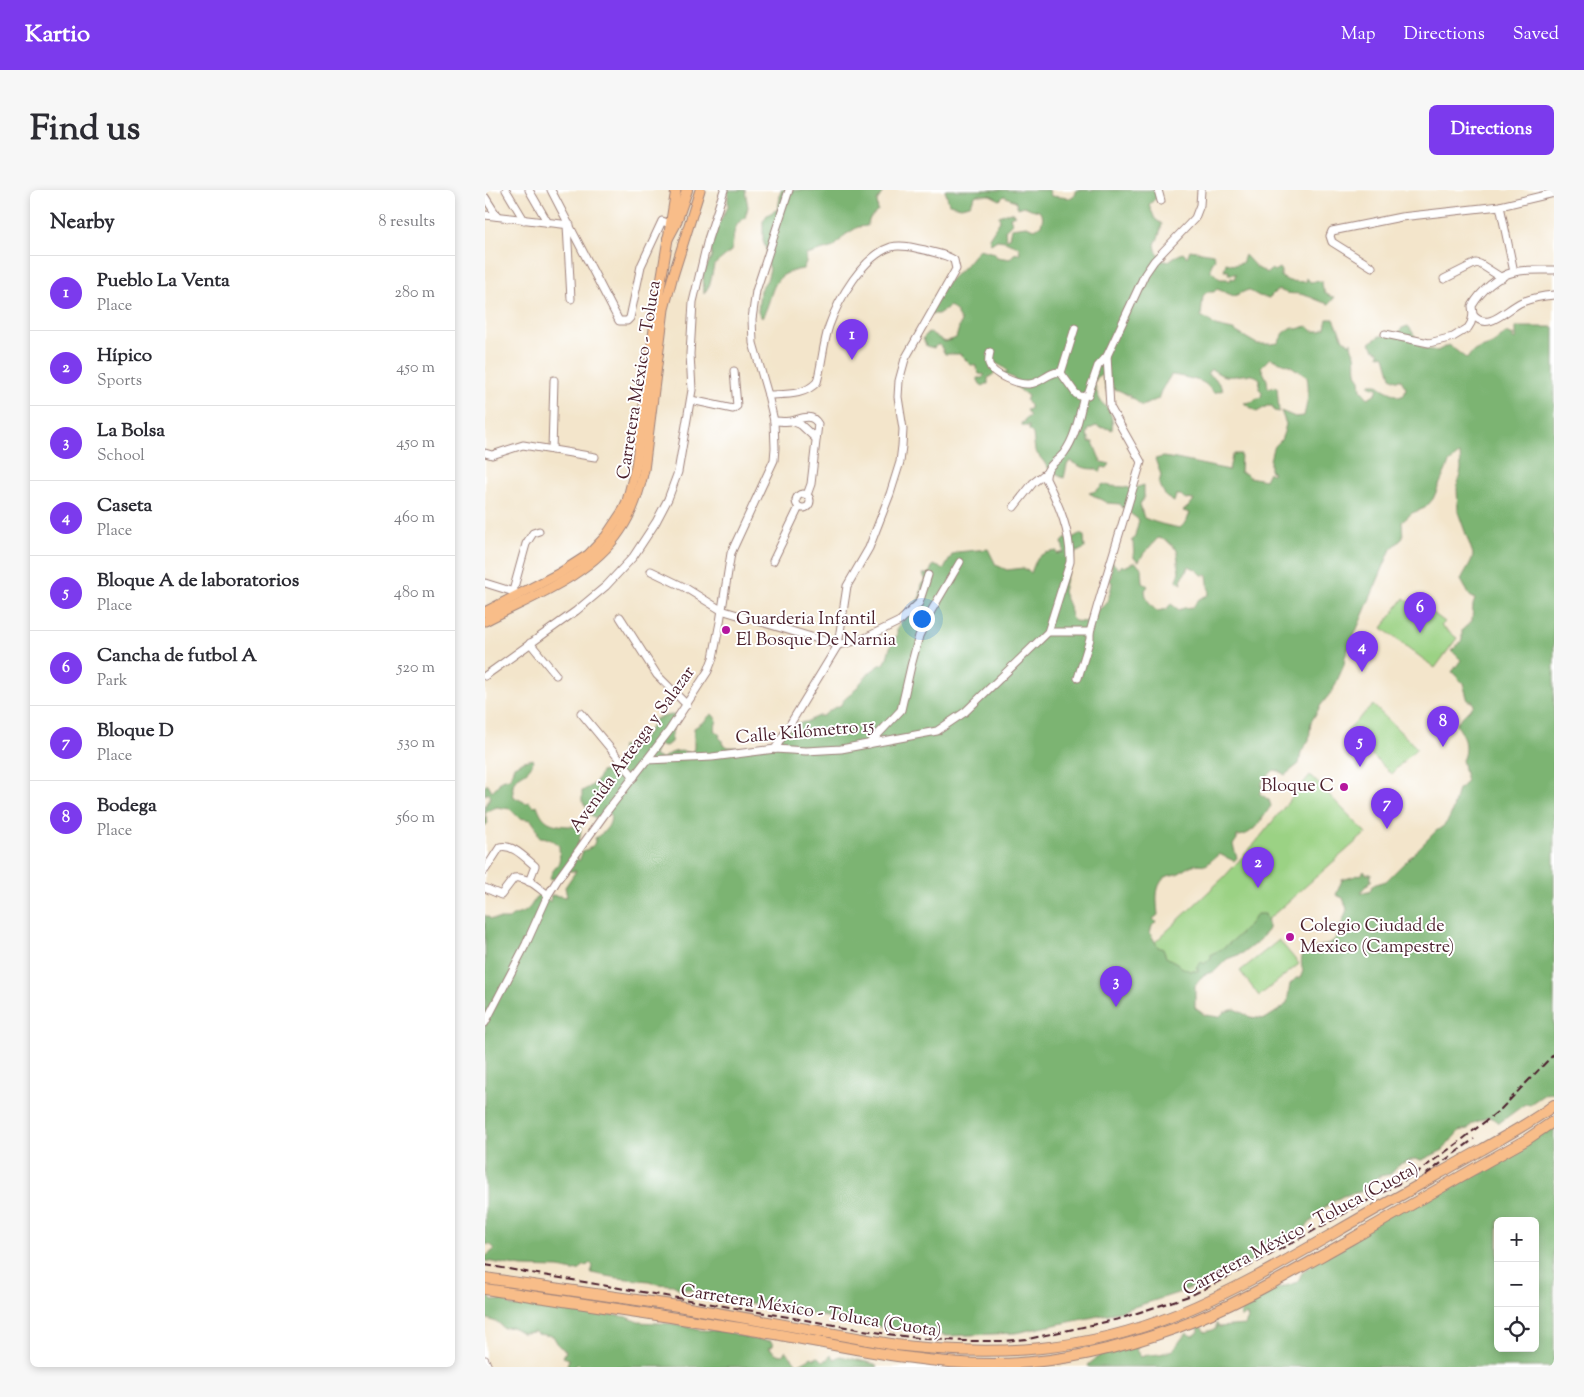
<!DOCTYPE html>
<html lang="en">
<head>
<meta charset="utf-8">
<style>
  body { margin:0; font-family:"Sorts Mill Goudy",serif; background:#f7f7f7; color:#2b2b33 }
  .controls { position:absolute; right:15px; bottom:15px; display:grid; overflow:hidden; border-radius:8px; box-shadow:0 2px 8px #0003 }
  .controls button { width:45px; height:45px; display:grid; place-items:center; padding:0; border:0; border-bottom:1px solid #e1e1e2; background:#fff; color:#2b2b33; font:25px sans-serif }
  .you { position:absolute; left:436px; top:428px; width:18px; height:18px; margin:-12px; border:4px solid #fff; border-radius:50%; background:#1a73e8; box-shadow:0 0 0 8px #1a73e833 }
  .badge { display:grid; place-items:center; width:32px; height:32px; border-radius:50%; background:#7c3aed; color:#fff; font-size:16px; font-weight:700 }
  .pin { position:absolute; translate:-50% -41px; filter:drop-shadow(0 1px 2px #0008) }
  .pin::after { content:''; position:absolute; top:26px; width:18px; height:15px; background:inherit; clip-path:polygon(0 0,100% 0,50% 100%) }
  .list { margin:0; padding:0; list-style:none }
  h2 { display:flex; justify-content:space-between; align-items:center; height:65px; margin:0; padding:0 20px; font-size:21px }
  h2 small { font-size:16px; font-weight:400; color:#7c7c81 }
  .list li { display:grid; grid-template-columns:32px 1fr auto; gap:15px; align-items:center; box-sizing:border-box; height:75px; padding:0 20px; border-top:1px solid #e1e1e2 }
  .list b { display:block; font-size:19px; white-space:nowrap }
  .list p { margin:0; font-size:16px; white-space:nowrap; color:#7c7c81 }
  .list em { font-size:16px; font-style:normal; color:#7c7c81 }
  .icon { flex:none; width:28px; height:28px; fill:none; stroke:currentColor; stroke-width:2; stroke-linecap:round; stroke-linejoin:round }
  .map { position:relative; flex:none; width:1069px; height:1177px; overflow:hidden; border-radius:8px }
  header { display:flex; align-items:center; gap:30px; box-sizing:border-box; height:70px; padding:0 25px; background:#7c3aed; color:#fff }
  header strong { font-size:24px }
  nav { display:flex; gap:28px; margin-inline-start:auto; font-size:18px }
  .intro { display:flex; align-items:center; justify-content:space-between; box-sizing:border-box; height:120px; padding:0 30px }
  h1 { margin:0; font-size:35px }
  .button { padding:12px 22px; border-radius:8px; background:#7c3aed; color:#fff; font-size:18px; font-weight:700 }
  main { display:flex; gap:30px; padding:0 30px }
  aside { flex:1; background:#fff; border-radius:8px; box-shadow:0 2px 8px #0003 }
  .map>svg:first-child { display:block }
</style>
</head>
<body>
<header>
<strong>Kartio</strong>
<nav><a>Map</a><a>Directions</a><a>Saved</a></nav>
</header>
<div class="intro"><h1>Find us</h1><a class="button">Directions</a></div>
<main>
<aside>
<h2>Nearby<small>8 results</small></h2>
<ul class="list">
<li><span class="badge">1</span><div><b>Pueblo La Venta</b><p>Place</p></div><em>280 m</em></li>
<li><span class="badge">2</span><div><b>Hípico</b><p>Sports</p></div><em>450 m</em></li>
<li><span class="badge">3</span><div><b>La Bolsa</b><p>School</p></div><em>450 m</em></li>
<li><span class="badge">4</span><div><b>Caseta</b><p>Place</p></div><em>460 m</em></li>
<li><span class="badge">5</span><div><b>Bloque A de laboratorios</b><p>Place</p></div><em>480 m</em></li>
<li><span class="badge">6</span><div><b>Cancha de futbol A</b><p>Park</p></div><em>520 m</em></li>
<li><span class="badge">7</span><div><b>Bloque D</b><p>Place</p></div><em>530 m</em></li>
<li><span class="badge">8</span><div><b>Bodega</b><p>Place</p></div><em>560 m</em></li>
</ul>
</aside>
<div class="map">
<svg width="1069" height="1177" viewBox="0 0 1069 1177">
  <rect width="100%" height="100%" fill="#fff"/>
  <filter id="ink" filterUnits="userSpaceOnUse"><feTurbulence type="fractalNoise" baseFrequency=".02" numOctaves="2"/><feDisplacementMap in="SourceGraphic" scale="10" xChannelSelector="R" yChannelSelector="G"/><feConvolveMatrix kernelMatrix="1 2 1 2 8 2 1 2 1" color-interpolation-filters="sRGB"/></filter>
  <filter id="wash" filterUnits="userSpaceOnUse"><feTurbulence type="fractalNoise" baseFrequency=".0096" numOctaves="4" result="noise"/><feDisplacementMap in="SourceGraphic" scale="20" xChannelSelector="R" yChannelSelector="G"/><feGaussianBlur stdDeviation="1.12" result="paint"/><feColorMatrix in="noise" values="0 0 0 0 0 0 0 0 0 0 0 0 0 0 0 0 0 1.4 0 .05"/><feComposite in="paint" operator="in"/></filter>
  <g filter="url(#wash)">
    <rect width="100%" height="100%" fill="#f3e5cb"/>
    <!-- green -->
    <g fill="#9bd284" stroke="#727858">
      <polygon points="919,408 936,420 940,417 960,432 956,436 972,448 950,478 897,438"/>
      <polygon points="888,515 932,558 906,584 862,540"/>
      <polygon points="825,585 881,643 704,799 668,754 739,687 771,652"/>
      <polygon points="794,750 814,774 774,806 755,781"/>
    </g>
    <!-- forest -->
    <g fill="#7cb472" stroke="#636a4e" fill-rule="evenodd">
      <path d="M243,0H260L263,17L260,28C246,35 250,48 246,61L229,75L225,94L219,104L218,84L227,66L225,49L243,17Z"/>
      <path d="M296,0H399L392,11L393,21L385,28L382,36L373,37L360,45L349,57L321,65V72L318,79C282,84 291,103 277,128L273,122L275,100L282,90L285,79L282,71V62L278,51V31L282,25L293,19Z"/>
      <path d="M460,0H564L566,6L585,8L591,4V0H673V6L664,15L670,29L677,34L674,46L670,54L671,60L679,71H684L689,67L698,63L702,67L705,60L728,64L730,68L726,76V81L735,89H742L745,91L746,88L749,89L751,84H743L744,81H739L741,73L749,75L757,73L760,65L771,77L782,83L787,79L789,81L794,78L796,81V87L804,91L821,92L822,88L825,92L837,91C837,100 841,107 850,107L844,114C835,112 827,107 819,105C808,102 807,106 794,100L790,102L784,108L774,106L763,100L749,106L732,99L729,102H722L718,106L716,126L725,131L730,136L748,140L772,154H787L793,153L799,143L806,137L812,139L822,136L828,141H836L840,138L842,129H849L858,149L864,154L866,152C866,158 868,160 870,165C872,174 868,182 875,190L876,200L883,208L891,203L893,198L885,196V194H892C899,201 907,202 914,207L919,205L921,198L916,190H911L906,187L900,166L893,164L895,162L889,159L885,153C888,151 892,147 895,146C905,144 912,149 917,138L923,136C930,144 931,150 937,158L952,161L964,155L982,169C988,158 996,159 1007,154C1012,151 1016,147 1021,143L1029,146L1027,148L1031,150V137H1069V902L1060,904L1045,914H1040L1014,933L1011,930L1004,927L987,934L983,939L974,941L958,960L937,970L930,969L915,974L906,984L895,986L884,993L879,1001L858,1006L841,1016L820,1038L806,1045L775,1067L745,1080L729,1090L719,1092L696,1102L633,1122L530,1143L462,1146L436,1141L403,1138L225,1106L219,1102L193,1098L188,1095L173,1094L164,1091L133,1088L106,1083L108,1076L105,1073L103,1075L98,1076L95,1080L88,1081L74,1078L37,1077L1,1071L0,1067L10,1059L6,1055L0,1054V725L6,729H24C29,723 38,725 43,719C47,716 49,709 53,705L60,707L65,712L66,705L82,707L80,697L91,681H80L77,688L65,689C66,682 69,680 73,674C76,668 74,662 74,656C68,650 62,647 54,647L51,637L46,630L34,628L25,619L12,617L4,620L0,624L3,633L0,636V616L5,608L4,603L0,605V596L3,594L7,601L13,595L16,590L25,588L29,576L39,571L48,569C47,589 22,580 29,607L41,613L44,612L49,617L52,615C58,633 66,635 84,636C88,636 92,637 96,637C96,648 91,658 92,669L94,671L98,661C104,659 111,656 110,648C120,642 128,634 125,623L112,629L101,622L103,619L97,611V601C107,596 112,593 116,582L131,579L136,567L137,556H151L164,541L170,529L186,525L193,526L188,536L186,552L181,556L172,555L169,566L177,569C188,560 194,560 207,563L209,558V538L220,531L222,528L227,524L232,530L229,540L235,545L234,547L237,550V553L243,557L270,558L292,553L296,539L307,534L321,532L333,526H338L347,519L356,515C358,508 365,506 369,501C378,490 386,478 400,473C404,464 404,454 412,446V439L414,435L435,407L437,393L441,391L438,384H444L448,375L459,379L467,365L472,362L503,359L511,375L522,380L538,378L546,383C552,367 553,363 572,361V364L579,362L577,352L580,349L589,347L594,344L599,346L600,358L590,363L583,379L578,402L584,416L586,427L590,431L600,432C604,429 604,426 608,422C611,419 615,419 619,416C623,413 627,397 627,392L624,390L627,384L624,381L627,380L626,371L634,379L637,375L639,377L650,372L657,378L658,393L663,396L660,400C660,408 666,417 672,421L683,419V417L686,414L694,420L699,418L708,417L714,409L723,405L724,401L722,385H717L712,380L704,376L696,390L697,394L691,390L694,382L692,360L681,350L673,348L659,363L654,371L649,368L648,352L646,351L649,349L654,330L638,318L635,314L622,313L604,303L611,301L618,294C627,298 638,295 647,299L659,295V307L655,315L659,328C671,333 683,336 695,338L701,332L705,323L698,321L703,317L709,310L700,309L696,305H691L689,312L681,307L674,293L676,285L670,269L678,267L691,269L744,280L747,266L749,264H756L755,282L761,284L764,287L780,290L784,282L786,284L788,283L785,280V270L788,258L796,250L799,242L801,234L796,221L810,227L819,226C822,213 825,201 822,187L806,176L785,168L776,177L782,190L783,198L792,197L794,222L789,221L787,216H782L772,222L759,213L767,212L770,209L776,207L777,202L774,199L775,189C765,180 753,188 741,186C736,186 730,181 726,179L722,184L730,188L738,200L729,203C726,200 722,194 717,192C713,190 691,185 686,185L676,201L673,209L657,216L648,208H645V206C636,202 631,196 622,202L617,185L613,186L609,193C611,200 613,207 617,213C619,215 622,217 623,219C627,225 628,233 627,240C622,237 616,239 611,236L604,239L602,245L604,248V252H608L616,272L625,274L622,278L617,277L615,282L612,279C600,279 595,277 585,271L582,275L579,288L574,286L562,277L559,272L550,261L548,244L544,240V236H538L536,233L540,232L539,230L545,226L541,220L545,219V215L541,211L543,206L529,195V188L516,183L523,182C517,174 512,175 505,170L510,183L503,188V194H500L498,196L495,194L492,188H497L500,185L494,184L490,175H486L475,164H460L455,155H452L449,158L441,156L438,148L443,143H446L460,152L471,148L476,131L472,125V122L465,116L453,124H447L445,112L455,99L480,76L494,59L509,63L512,67L525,69L529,64L535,63L534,57L520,51L512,50L506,54L504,48L515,31L514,26C520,24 525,20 530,25L525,27L527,33L520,40L521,49L524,48L526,38L541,36L550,39L556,35L558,27L554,21L546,19L539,16L533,18L530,11L519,6L515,10L505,5H491L485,15L476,17L464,14ZM975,264L976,279L972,298L973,322L988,364C988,371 979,382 976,390L985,406L990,409L988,415L987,431L977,440V450L967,461L976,470L967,482L978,493L983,511H987L989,515L970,534C979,541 983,560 977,570C979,576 979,584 982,590L976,598L973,599C968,616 968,632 951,641L901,691L888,695L884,702L877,703V700L886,691V684H881L879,681L877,684L857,690L851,705L858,708L862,719C861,724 852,745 850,749C839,762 809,751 818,781L815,788H811L805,794L802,813L797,818L780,829L765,827L750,819L739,822L734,827L720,825L710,818V796L718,785L730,781L742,769L758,763L775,750L783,739V732L780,724H772C763,738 741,759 726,764V768L719,774L717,772L711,777L714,781H705L696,777L692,773L681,767L678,759L673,757L665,743L667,736L671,732L668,729L673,725C672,712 669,695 681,687C686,684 692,685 696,682C705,675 710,673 721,675L734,664L749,671L752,668L748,655L752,649V646C769,646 777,628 786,616L784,610L774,603L777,600V592L789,580L794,581L800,585L814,574L816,562L824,550L826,532L836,515L848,500L859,475L860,467L906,359L918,348L917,332L927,323L940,318L948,309L964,273Z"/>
      <path d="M1069,935V1177H604L603,1175L619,1162L651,1156H654L651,1160L656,1167C663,1164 668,1165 675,1164C680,1163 683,1161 688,1160L701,1143L707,1146L714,1142L712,1138L714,1135L720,1142L731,1139V1133L734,1137L760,1135L763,1128L761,1124L756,1128V1112L776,1099L794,1098L813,1092L815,1087L818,1081L888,1034L891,1028L981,988L999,982L1005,975L1022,968L1033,960L1044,950ZM1013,1031H1050V1158H1013Z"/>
      <path d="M0,1104L3,1105L7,1111L16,1110L17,1109L28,1117C41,1113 54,1110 66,1117L71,1114L85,1115L91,1119L103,1123L128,1125L142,1127L153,1132L192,1134L214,1140L240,1141L266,1149L286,1151L288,1156L284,1158C290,1162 291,1165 298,1165L300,1161C305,1165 309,1170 312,1175L327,1167L329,1169L333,1167L337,1171L343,1169L346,1165L349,1169L355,1166L390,1174L392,1177H96L93,1174L89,1177H84L82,1175L84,1169L78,1167L81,1161L74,1156L68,1146L52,1144L50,1142L37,1143L27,1137L18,1138L14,1133L0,1128Z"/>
    </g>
  </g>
  <g filter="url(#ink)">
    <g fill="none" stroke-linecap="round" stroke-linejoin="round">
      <defs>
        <g id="minor">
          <polyline points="21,0 39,30"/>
          <polyline points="44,0 63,33"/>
          <polyline points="66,0 134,131 142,131 145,128 156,76 177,31 185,34"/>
          <polyline points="673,0 676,11"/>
          <polyline points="0,7 12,26"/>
          <polyline points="1015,16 1029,82"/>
          <polyline points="0,25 85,35"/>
          <polyline points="82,35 86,109"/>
          <polyline points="887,77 847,52 845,46 847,41 916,27 1015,16 1069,3"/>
          <polyline points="959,89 991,73 995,74 1017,88"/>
          <path d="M988,125C1004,143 1022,118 1037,112C1047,108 1058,106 1069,105"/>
          <path d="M900,144L944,153L968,147L983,138L986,133L988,125L987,116C996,101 1012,86 1029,82C1042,79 1056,80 1069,80"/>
          <path d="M505,162C504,166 503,170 504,174C507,185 534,195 544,194C556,194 566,179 576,183L591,204L597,207L603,205L613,176L622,166"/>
          <polyline points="576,183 590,138"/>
          <path d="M283,205C301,204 319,206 332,192C337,174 338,154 344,136C353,110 378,66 406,57C417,54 429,58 440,60C449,63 460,64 469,70L471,79L420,169L414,191L413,207L418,239L417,256L415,272L405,304L384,358L362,396L353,455L290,559"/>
          <polyline points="206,210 248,219 252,216 249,181"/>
          <path d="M289,231C295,231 301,232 306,231C316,229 326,222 333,234L326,294L322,305"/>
          <polyline points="307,231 316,235 331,249"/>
          <polyline points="67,260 69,190"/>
          <polyline points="0,263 7,265 38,255 110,267"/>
          <circle cx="318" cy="311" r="7"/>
          <polyline points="529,317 548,293 561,283"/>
          <polyline points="288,371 314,317"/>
          <polyline points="166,381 199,397 236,420 353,455 378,449 415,431 434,413 443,385"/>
          <polyline points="0,393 32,403"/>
          <polyline points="28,401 41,354 48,343 54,341"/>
          <polyline points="135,427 172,485 202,515"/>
          <path d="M563,442L585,372C586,342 574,315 561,289C560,276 572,272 579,263C591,247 594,226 599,206"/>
          <polyline points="45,453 71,485"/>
          <polyline points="0,486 91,421 121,396 148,367 171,332 183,309 193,282 207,200 205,164 208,112 223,49 239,0"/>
          <polyline points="593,488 605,449 605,442 613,414 656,272 625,217 622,166 660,84 669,71 710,28 715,15 716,0"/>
          <polyline points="96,523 149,587"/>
          <polyline points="384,554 416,520 426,476 434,446 445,423 475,372"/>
          <polyline points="162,570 227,567 290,559 321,561 356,559 452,541 480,522 563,442 605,442"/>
          <path d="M0,680L15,657C28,654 40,668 50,676L44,692"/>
          <path d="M0,698L16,705L29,688C42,686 53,698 63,705"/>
          <polyline points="0,833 41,754 63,705 73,689 119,625 184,541 223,481 228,468 235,432 246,363 289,270 290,258 289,231 283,205 268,153 267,129 271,101 304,0"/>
          <polyline points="0,1170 3,1177"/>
        </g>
        <g id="major">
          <polyline points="0,422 75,383 103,365 121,346 137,322 142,311 151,276 172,116 191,0"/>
          <path d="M0,431C46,407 105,386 135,341C148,322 154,302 159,280L179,119L187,89L215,0"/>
        </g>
        <g id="highway">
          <polyline points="183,48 190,35 202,0"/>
          <path d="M0,1088L193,1116L411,1155C509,1167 600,1162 693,1124C764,1095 832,1052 900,1014C933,996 965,977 998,959C1022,945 1047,932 1069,915"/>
          <path d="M0,1099C91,1113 182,1126 273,1141C351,1154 428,1174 508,1174C569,1174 633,1159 691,1138C752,1115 807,1082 863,1051C922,1017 981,983 1041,950L1069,931"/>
        </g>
      </defs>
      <!-- minor casing -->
      <use href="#minor" stroke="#9e827b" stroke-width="9"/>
      <!-- major casing -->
      <use href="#major" stroke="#9e827b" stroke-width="11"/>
      <!-- highway casing -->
      <use href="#highway" stroke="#9e827b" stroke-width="12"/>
      <!-- minor -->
      <use href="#minor" stroke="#fff" stroke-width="7"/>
      <!-- major -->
      <use href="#major" stroke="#f8bd89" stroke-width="9"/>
      <!-- highway -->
      <use href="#highway" stroke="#f8bd89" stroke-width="10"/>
      <!-- rail -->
      <g stroke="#4a1f2b" stroke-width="2" stroke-dasharray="8 4" stroke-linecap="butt">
        <polyline points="940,985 989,949"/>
        <polyline points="0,1075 402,1144 441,1149 480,1151 519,1151 543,1149 634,1129 707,1105 772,1072 927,986 974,952 1016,919 1069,864"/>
      </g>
    </g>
  </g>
  <!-- markers -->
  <g fill="#b5179e" stroke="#fff" stroke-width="2">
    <circle cx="241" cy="440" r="5"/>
    <circle cx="859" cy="597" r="5"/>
    <circle cx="805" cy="747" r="5"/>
  </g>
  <g text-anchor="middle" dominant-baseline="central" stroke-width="4" stroke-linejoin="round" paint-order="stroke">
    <!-- street labels -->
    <g font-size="18" fill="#4a1f2b" stroke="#fff">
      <text transform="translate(155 190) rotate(-81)">Carretera México - Toluca</text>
      <text transform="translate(320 543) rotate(-5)">Calle Kilómetro 15</text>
      <text transform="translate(148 560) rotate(-54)">Avenida Arteaga y Salazar</text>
      <text transform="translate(816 1040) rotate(-28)">Carretera México - Toluca (Cuota)</text>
      <text transform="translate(326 1122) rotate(9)">Carretera México - Toluca (Cuota)</text>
    </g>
    <!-- poi labels -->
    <g font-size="18" fill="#4a1f2b" stroke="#fff" text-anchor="start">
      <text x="251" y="430">Guarderia Infantil<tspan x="251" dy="21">El Bosque De Narnia</tspan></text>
      <text x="849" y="597" text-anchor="end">Bloque C</text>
      <text x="815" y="737">Colegio Ciudad de<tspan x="815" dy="21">Mexico (Campestre)</tspan></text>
    </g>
  </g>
</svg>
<div class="controls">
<button>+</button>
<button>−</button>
<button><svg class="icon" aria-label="locate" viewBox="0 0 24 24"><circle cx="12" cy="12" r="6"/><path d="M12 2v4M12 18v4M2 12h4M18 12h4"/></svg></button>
</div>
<div class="you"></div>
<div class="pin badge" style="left:367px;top:170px">1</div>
<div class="pin badge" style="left:773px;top:698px">2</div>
<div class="pin badge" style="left:631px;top:817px">3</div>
<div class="pin badge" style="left:877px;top:482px">4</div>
<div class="pin badge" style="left:875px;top:577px">5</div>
<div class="pin badge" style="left:935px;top:443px">6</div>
<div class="pin badge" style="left:902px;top:639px">7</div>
<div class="pin badge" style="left:958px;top:557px">8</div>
</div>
</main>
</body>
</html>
